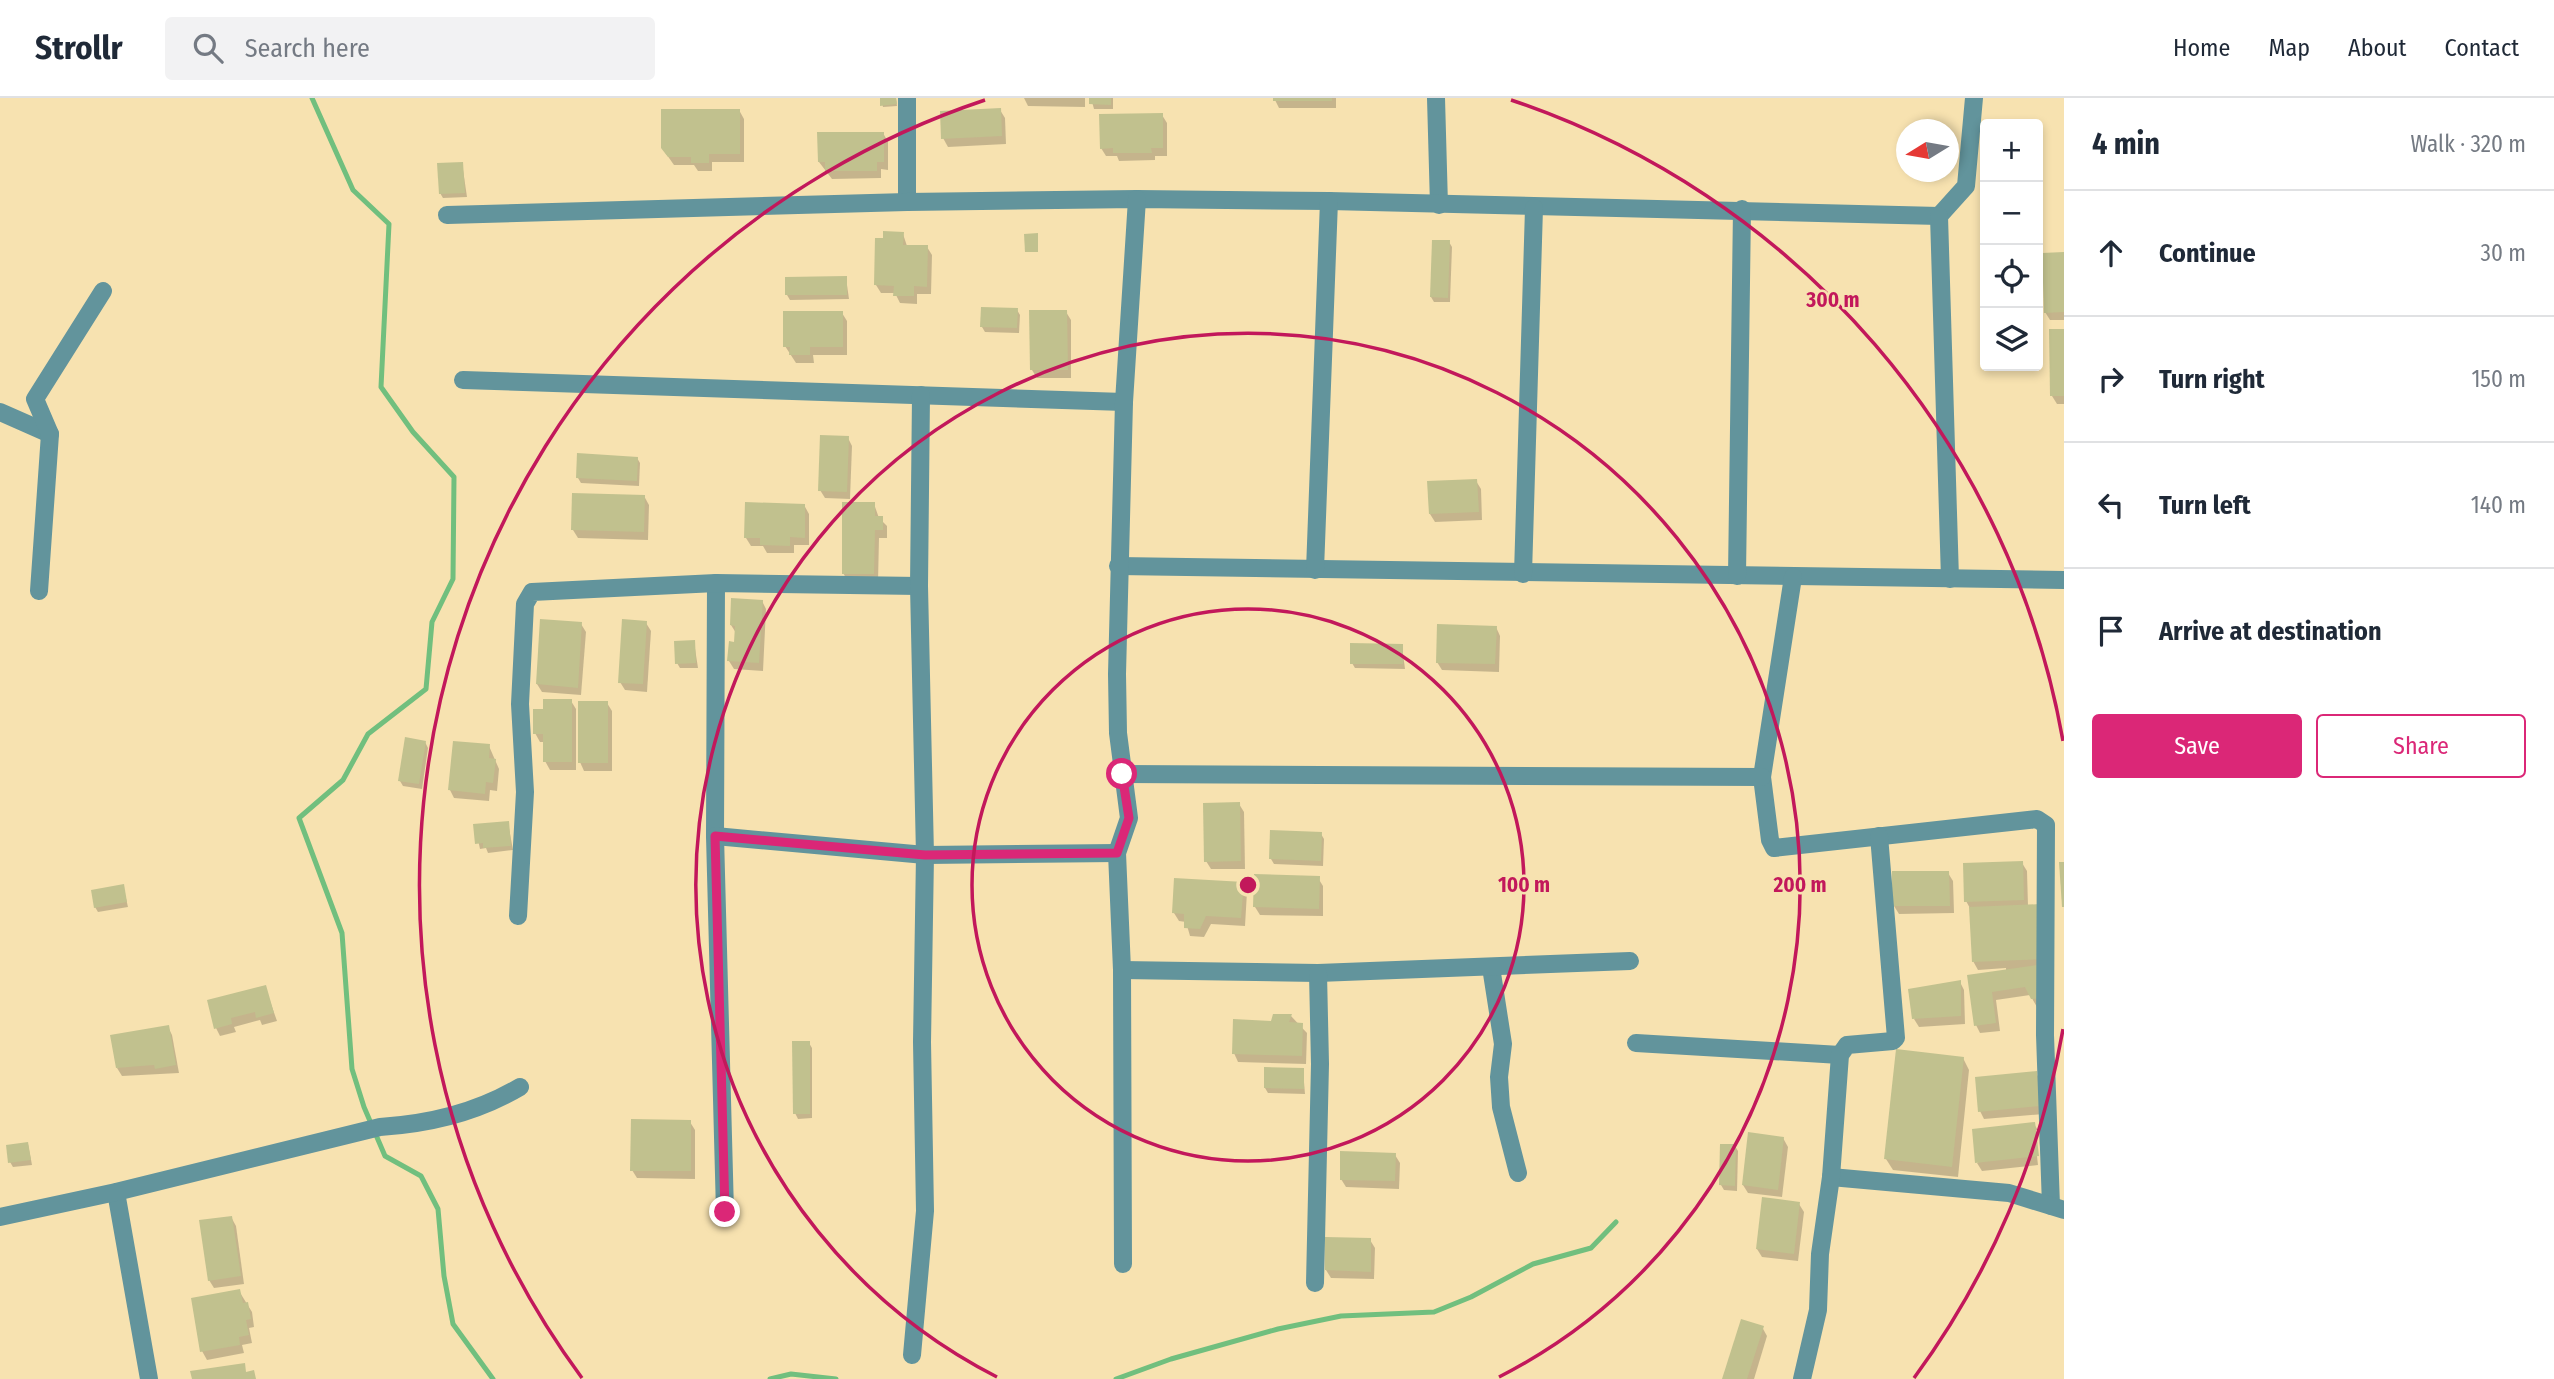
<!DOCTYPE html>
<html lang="en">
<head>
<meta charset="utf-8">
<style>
  body { margin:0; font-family:"Fira Sans Condensed",sans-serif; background:#f2f2f3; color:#1f2937 }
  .controls { position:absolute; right:21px; top:21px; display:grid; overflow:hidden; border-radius:7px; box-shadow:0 4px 10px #0003 }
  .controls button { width:63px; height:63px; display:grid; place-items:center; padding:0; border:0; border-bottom:2px solid #e0e1e3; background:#fff; color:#1f2937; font:35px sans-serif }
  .compass { position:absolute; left:1896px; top:21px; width:63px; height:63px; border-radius:50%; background:#fff; box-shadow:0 4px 10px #0003; rotate:259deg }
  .stop { position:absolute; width:21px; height:21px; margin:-16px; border:5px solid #db2777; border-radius:50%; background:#fff }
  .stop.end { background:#db2777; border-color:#fff; box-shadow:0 2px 7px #0008 }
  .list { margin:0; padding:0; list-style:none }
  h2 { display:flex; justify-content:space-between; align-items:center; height:91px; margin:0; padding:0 28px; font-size:30px }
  h2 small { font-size:23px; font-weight:400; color:#747a83 }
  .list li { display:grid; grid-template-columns:46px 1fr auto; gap:21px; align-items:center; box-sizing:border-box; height:126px; padding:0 28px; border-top:2px solid #e0e1e3 }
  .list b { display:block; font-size:26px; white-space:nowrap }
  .list em { font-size:23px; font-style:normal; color:#747a83 }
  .actions { display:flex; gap:14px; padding:21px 28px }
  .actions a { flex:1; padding:16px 0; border:2px solid #db2777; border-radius:7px; text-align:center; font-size:24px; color:#db2777 }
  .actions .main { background:#db2777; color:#fff }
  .icon { flex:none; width:38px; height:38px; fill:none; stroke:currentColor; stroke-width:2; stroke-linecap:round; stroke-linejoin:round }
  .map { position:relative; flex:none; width:2064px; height:1281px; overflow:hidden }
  header { display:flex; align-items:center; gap:42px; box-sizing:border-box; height:98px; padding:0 35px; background:#fff; border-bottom:2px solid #e0e1e3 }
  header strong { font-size:33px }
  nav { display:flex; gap:38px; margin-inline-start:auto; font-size:24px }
  .search { width:490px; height:63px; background:#f2f2f3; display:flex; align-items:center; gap:18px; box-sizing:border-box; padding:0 24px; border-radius:7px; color:#747a83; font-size:26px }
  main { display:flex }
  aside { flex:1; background:#fff }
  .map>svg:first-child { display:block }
</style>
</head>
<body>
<header>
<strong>Strollr</strong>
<div class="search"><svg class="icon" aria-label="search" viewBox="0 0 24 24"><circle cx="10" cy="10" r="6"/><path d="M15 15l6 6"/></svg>Search here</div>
<nav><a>Home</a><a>Map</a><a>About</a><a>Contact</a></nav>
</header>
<main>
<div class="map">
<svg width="2064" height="1281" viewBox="0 0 2064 1281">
  <rect width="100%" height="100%" fill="#f7e2b0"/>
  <!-- shadow -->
  <g fill="#0003">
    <polygon points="881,0 896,0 897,8 883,9"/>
    <polygon points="1024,0 1085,0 1085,9 1028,8"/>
    <polygon points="1091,0 1113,0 1113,11 1094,11"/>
    <polygon points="1274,0 1336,0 1336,10 1279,10"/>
    <polygon points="739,12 744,21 744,64 712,64 712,73 698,73 694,67 674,67 662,50"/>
    <polygon points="1000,12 1005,20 1006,46 948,49 943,40"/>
    <polygon points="1162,17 1167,25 1167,58 1155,58 1155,62 1119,63 1117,58 1106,58 1101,50"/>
    <polygon points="883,35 888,44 888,72 881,71 881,80 832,81 819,64"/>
    <polygon points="462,65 467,99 443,100 440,95"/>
    <polygon points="903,136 907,148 927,149 932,157 931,196 917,196 917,206 900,205 895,195 881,195 876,187"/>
    <polygon points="1449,144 1452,149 1450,204 1434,204 1431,199"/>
    <polygon points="2064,156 2064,222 2050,222 2045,214"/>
    <polygon points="846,180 849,201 790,202 787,197"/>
    <polygon points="1017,212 1020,217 1019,235 985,234 982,229"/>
    <polygon points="1066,214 1071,222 1071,280 1037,280 1032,272"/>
    <polygon points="842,215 847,223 847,257 813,257 814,265 796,265 785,248"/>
    <polygon points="2064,232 2064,306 2057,306 2052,298"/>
    <polygon points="848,340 852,348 850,401 825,400 820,392"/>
    <polygon points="637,360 640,365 639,388 581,385 578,380"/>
    <polygon points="1476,383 1481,391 1482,422 1435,424 1430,416"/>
    <polygon points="644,398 649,407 648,442 578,440 573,432"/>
    <polygon points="874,406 879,420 887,428 887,440 879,440 878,484 848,483 843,475"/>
    <polygon points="804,407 809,416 809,447 794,447 794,455 767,455 763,448 751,448 746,440"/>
    <polygon points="762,503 766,511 763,573 734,571 729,563 735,545 736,535 731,527"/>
    <polygon points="646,525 651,533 647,594 625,592 620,584"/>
    <polygon points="581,526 586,534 581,597 542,594 537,586"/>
    <polygon points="1496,529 1500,538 1499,574 1442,572 1437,564"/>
    <polygon points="694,544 698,570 680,570 677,565"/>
    <polygon points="1402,548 1405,571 1355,570 1352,565"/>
    <polygon points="571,603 576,611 576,672 550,672 545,663 545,644 540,644 535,635 545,613"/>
    <polygon points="607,605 612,613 612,673 584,673 580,664"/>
    <polygon points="425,644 428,650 422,691 403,688 400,683"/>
    <polygon points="489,648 499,671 497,693 490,692 489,703 454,700 450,692"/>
    <polygon points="1239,706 1244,714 1245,771 1211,771 1206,763"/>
    <polygon points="508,725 513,752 488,755 486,750 480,751 475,728"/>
    <polygon points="1321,736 1324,741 1323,768 1274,766 1271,761"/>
    <polygon points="2022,765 2027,773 2028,808 2041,877 2037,909 2030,897 1996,902 2000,933 1980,935 1976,927 1969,878 2006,873 2006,870 1978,872 1973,863 1971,812 1966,803"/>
    <polygon points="1948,775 1953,783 1954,815 1899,816 1894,808"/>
    <polygon points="1318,780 1323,788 1323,818 1260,817 1255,809"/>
    <polygon points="1243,786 1247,794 1245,828 1211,826 1204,839 1190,838 1186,824 1179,823 1174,815"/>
    <polygon points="123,788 128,809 98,814 95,809"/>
    <polygon points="1960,884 1964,892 1965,926 1919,929 1914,921"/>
    <polygon points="265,889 277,923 262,927 260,922 234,929 236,934 220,938 216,930"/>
    <polygon points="1291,918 1307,935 1306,966 1238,964 1234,955 1273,925"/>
    <polygon points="168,929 172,937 179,975 122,978 117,970"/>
    <polygon points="809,945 812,950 812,1020 798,1021 795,1015"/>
    <polygon points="1963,960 1969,972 1958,1079 1893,1072 1886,1061"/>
    <polygon points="1303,972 1305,996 1268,995 1265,990"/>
    <polygon points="2036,975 2041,984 2044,1016 1984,1021 1980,1013"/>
    <polygon points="690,1024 695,1032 695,1081 637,1080 632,1072"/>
    <polygon points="2034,1026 2039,1034 2042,1066 2038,1032 2034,1032 2038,1067 1982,1073 1977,1065"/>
    <polygon points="1783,1040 1788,1049 1782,1099 1748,1095 1743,1087"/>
    <polygon points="28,1046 32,1067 13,1069 10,1064"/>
    <polygon points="1735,1048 1738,1053 1737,1093 1724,1092 1721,1087"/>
    <polygon points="1395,1057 1400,1065 1399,1091 1346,1089 1341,1081"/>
    <polygon points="1799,1106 1804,1114 1798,1163 1762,1159 1757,1151"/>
    <polygon points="231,1119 236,1128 244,1186 214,1190 209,1182"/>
    <polygon points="1370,1142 1375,1150 1374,1181 1331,1180 1326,1172"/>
    <polygon points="239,1193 252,1214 254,1229 249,1230 252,1245 242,1247 244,1255 207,1262 202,1253"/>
    <polygon points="1762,1229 1767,1238 1754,1281 1724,1281"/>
  </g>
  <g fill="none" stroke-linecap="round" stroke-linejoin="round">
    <!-- stream -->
    <g stroke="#71bf7e" stroke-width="5">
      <polyline points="312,0 353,92 389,126 381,289 413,334 454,379 453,481 432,524 426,591 368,636 343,682 299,720 342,835 352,971 364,1009 385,1058 421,1078 438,1111 444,1178 453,1226 493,1281"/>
      <polyline points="770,1281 791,1276 836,1281"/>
      <polyline points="1116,1281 1171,1261 1278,1231 1341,1218 1434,1214 1471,1199 1533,1166 1591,1150 1616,1124"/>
    </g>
  </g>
  <!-- building -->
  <g fill="#c1c18e">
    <polygon points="880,0 896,0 897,6 880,8"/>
    <polygon points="1089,0 1111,0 1111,7 1089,6"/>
    <rect x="1273" y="0" width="59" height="3"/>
    <polygon points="1001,10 1002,38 941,41 940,13"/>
    <polygon points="661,11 740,11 740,56 709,56 709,65 691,65 691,59 668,59 661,50"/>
    <polygon points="1163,15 1163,50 1151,50 1152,55 1113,55 1113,50 1100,51 1099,16"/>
    <polygon points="817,34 884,34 884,64 877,64 877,73 825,73 825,64 818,64"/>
    <polygon points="463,64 465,95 439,96 437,65"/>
    <polygon points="883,133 904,134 903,147 928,147 927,189 914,188 914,198 893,198 894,188 874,187 875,140 883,140"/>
    <polygon points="1038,135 1038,154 1025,154 1024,136"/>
    <polygon points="1432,142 1450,142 1448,200 1430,199"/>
    <polygon points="2064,154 2064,214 2044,215 2042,155"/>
    <polygon points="847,178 847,197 785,197 785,179"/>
    <polygon points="981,209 1018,210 1017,230 980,229"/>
    <polygon points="1029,212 1067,212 1068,272 1030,272"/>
    <polygon points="783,213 843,213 843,249 810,249 810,257 789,257 790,249 783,249"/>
    <polygon points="2049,231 2064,231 2064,298 2050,298"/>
    <polygon points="820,337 849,338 847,394 818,393"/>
    <polygon points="577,355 638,359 637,383 576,380"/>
    <polygon points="1477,381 1479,414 1429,416 1427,383"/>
    <polygon points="572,395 645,397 644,434 571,432"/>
    <polygon points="745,404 805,406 805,440 790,439 790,448 760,447 760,440 744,440"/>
    <polygon points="842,404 875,404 875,418 883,418 883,432 875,432 874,476 842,476"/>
    <polygon points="731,500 763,502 759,565 727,563 729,543 734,544 735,528 730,527"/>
    <polygon points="540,521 582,524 578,590 536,586"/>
    <polygon points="622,521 647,523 643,586 618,585"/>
    <polygon points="1437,526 1497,528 1495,566 1436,565"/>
    <polygon points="695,542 696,565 675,566 674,543"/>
    <polygon points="1350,545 1403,546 1403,566 1350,566"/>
    <polygon points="543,601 572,601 572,664 543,664 543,636 533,636 533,611 543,611"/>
    <rect x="578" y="603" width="30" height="62"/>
    <polygon points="405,639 426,643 419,686 398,683"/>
    <polygon points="453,643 490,646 489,660 496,661 493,685 486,684 485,696 448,692"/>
    <polygon points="1240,704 1241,763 1204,764 1203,705"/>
    <polygon points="509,723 511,748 483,750 483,745 475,746 473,726"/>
    <polygon points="1270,732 1322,734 1321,763 1269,761"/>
    <polygon points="2023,763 2024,802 1964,804 1963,765"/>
    <polygon points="2059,764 2064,764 2064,809 2062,809"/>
    <polygon points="1892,773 1949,773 1950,808 1892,808"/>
    <polygon points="1254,776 1320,778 1319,811 1253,809"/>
    <polygon points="1174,780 1244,784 1241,820 1206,818 1200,831 1184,830 1184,816 1172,815"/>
    <polygon points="124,786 127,804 94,810 91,792"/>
    <polygon points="2041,806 2043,861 1972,864 1969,809"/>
    <polygon points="2037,867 2041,900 2031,901 2025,889 1992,894 1996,925 1974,928 1967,877"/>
    <polygon points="1961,882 1961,918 1912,921 1908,891"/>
    <polygon points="266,887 274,915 256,920 255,914 231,920 232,926 214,931 207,902"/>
    <polygon points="1273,916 1292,916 1289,924 1303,925 1302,958 1232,956 1233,921 1271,923"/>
    <polygon points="169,927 176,967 155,971 154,967 116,970 110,937"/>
    <polygon points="792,943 810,943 810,1016 793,1016"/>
    <polygon points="1896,951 1964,959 1952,1069 1884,1061"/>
    <polygon points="1264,969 1304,970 1304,991 1264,990"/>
    <polygon points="2037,973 2040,1008 1978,1014 1975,979"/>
    <polygon points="631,1021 691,1022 691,1073 630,1073"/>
    <polygon points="2035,1024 2039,1058 1975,1065 1972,1031"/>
    <polygon points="1748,1034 1784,1039 1778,1092 1742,1087"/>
    <polygon points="28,1044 31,1062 8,1065 6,1047"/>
    <polygon points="1720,1046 1736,1046 1735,1088 1719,1087"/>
    <polygon points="1340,1053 1396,1055 1395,1083 1340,1082"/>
    <polygon points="1762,1099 1800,1104 1794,1156 1756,1151"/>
    <polygon points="232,1118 241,1178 208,1183 199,1122"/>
    <polygon points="1325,1139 1371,1140 1371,1174 1325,1172"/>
    <polygon points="240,1191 243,1205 248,1204 251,1221 246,1222 249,1237 239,1239 240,1247 200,1254 191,1200"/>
    <polygon points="1741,1221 1764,1228 1747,1281 1722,1281"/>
    <polygon points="245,1265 246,1274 254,1272 256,1281 192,1281 190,1273"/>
  </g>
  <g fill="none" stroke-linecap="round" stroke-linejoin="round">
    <!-- street -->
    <g stroke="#62949c" stroke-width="18">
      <polyline points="907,0 907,104"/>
      <polyline points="1436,0 1439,107"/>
      <polyline points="447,117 907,104 1137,101 1329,103 1939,118 1966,88 1974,0"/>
      <polyline points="1939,118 1950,481"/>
      <polyline points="463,282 1124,304"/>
      <polyline points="0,314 50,336"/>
      <polyline points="1118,468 2064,482"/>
      <polyline points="1315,472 1329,103"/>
      <polyline points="1523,476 1534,110"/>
      <polyline points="1737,478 1742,111"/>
      <polyline points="1793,479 1762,679 1770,742 1774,750 2037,721 2046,727 2045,937 2051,1108"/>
      <polyline points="716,485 715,738 725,1114"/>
      <polyline points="39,493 50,336 35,301 103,193"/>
      <polyline points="1122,676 1762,679"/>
      <polyline points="715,738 925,757 1117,755"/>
      <polyline points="518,818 525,694 520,606 525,506 532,494 716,485 919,488"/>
      <polyline points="1491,869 1503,946 1499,979 1501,1009 1518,1075"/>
      <polyline points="1122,872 1318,875 1630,863"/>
      <polyline points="1636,945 1840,957"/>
      <polyline points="1831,1079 2009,1095 2064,1112"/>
      <polyline points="116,1094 149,1281"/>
      <path d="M0,1119L116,1094L380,1029C430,1026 476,1015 520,989"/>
      <polyline points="1123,1166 1122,872 1117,755 1129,720 1118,635 1117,576 1124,304 1137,101"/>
      <polyline points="1315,1185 1320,966 1318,875"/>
      <polyline points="912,1257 925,1113 922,944 925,757 919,488 921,297"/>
      <polyline points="1802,1281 1818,1212 1820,1156 1831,1079 1840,957 1847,947 1893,943 1896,940 1879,738"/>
    </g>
  </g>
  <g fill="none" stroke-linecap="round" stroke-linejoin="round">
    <!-- route -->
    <polyline stroke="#db2777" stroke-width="9" points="725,1114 715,738 925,757 1117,755 1129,720 1122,676"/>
  </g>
  <!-- distance rings -->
  <g fill="none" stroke="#c2185b" stroke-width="3.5">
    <circle cx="1248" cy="787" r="276"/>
    <path d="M997 1279A552 552 0 1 1 1499 1279"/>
    <path d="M2063 931A828 828 0 0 1 1914 1280M582 1280A828 828 0 0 1 985 2M1511 2A828 828 0 0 1 2063 643"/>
  </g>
  <circle cx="1248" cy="787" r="10" fill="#c2185b" stroke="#f7e2b0" stroke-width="3.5"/>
  <g font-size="21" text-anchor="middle" font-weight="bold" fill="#c2185b" stroke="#f7e2b0" stroke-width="5" stroke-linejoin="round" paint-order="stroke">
    <text x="1833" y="209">300 m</text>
    <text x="1524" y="794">100 m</text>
    <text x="1800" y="794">200 m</text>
  </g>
</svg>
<div class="controls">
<button>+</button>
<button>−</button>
<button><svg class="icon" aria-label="locate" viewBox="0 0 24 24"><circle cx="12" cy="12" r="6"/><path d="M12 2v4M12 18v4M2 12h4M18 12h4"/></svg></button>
<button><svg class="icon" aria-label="layers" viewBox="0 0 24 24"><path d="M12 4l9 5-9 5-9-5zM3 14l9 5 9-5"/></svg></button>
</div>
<svg class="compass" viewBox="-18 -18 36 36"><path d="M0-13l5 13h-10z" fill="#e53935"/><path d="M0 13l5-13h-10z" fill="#747a83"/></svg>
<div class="stop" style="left:1122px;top:676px"></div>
<div class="stop end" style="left:725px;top:1114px"></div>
</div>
<aside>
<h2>4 min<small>Walk · 320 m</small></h2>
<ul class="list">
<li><svg class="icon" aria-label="ahead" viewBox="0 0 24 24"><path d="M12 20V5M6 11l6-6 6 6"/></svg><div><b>Continue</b></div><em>30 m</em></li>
<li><svg class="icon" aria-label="right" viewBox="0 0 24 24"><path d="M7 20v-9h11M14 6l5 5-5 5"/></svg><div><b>Turn right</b></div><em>150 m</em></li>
<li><svg class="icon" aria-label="left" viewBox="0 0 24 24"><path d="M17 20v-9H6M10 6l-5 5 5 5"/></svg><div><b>Turn left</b></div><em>140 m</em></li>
<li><svg class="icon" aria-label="arrive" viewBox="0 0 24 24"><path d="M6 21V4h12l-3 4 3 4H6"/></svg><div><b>Arrive at destination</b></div></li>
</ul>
<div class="actions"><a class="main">Save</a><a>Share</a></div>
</aside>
</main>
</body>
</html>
